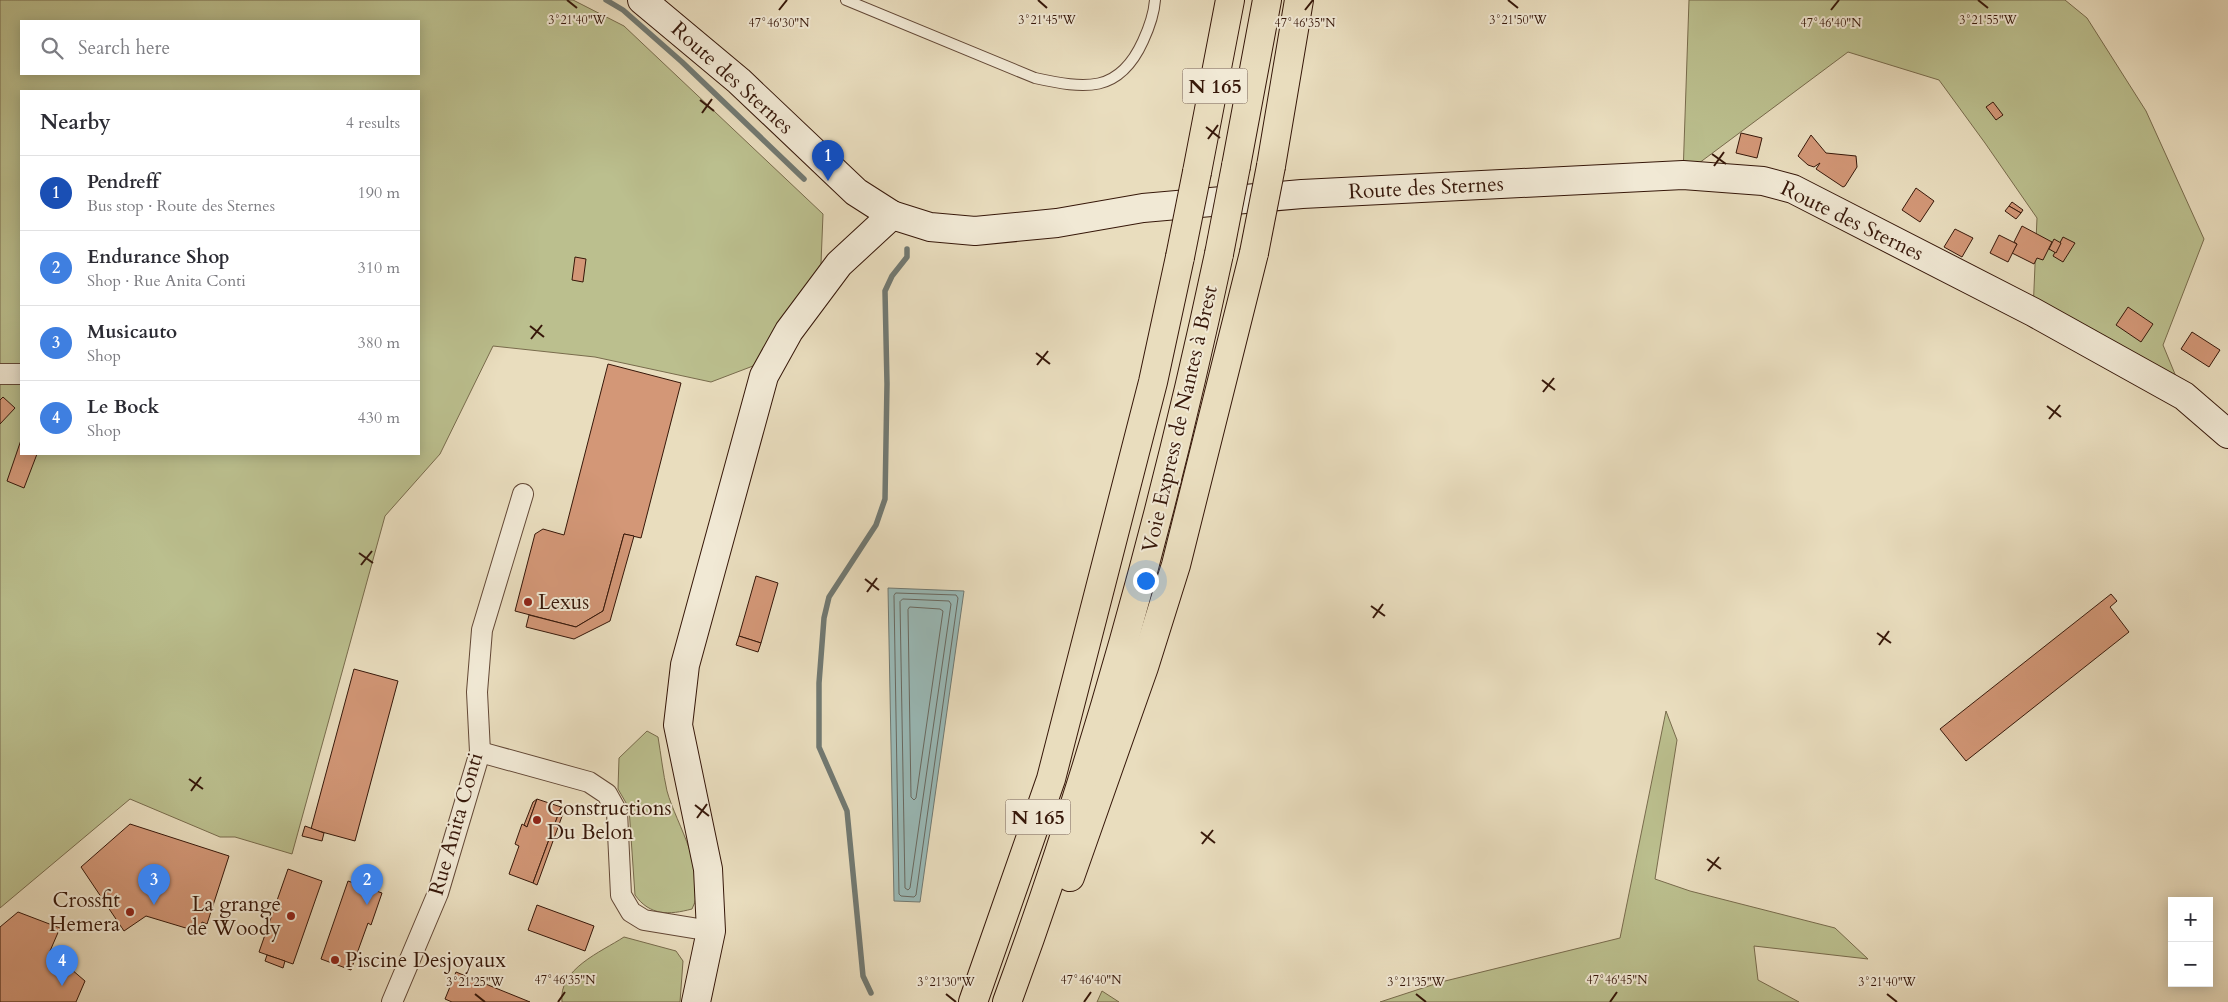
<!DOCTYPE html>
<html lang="en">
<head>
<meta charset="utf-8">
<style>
  body { margin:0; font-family:Cardo,serif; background:#f2f2f3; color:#2b2b33 }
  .controls { position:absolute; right:15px; bottom:15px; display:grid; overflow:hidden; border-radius:0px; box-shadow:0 2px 12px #0003 }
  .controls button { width:45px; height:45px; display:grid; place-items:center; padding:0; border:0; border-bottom:1px solid #e1e1e2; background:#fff; color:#2b2b33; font:25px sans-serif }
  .you { position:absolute; left:1145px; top:580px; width:18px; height:18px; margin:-12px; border:4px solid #fff; border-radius:50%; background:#1a73e8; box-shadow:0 0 0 8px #1a73e833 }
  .badge { display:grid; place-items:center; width:32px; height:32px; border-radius:50%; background:#111827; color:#fff; font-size:16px; font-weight:700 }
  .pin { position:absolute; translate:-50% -41px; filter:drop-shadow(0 1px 2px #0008) }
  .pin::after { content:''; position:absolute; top:26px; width:18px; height:15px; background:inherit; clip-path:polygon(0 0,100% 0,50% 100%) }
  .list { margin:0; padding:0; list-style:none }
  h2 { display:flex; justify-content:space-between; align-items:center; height:65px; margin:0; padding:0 20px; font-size:21px }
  h2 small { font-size:16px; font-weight:400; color:#7c7c81 }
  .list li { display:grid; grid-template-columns:32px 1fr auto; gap:15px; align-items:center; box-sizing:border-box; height:75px; padding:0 20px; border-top:1px solid #e1e1e2 }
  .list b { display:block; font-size:19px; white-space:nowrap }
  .list p { margin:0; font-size:16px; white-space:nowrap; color:#7c7c81 }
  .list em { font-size:16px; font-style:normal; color:#7c7c81 }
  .icon { flex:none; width:28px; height:28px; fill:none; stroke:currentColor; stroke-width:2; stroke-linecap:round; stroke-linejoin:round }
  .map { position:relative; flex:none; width:2228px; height:1002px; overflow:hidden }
  .search { position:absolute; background:#fff; box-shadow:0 2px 12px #0003; left:20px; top:20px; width:400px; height:55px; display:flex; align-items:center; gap:12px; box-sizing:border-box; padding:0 18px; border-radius:0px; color:#7c7c81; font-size:19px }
  .panel { position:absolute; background:#fff; box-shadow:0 2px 12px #0003; left:20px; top:90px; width:400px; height:365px; border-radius:0px }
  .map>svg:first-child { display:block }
</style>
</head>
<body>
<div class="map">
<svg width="2228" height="1002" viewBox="0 0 2228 1002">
  <rect width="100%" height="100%" fill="#e9ddbe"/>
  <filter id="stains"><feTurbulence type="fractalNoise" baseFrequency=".004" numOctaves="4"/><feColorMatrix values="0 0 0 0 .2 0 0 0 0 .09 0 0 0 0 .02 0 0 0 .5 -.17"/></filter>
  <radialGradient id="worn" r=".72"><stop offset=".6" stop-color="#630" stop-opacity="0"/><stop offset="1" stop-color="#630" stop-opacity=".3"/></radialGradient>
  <!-- green -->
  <g fill="#bbbf8e" stroke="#786b4c" fill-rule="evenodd">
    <path d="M0,0H573L624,26L823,214L821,264L753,366L711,382L595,357L493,346L440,454L385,516L292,854L235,837H220L130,799L0,908ZM21,21H419V74H21ZM21,91H419V454H21Z"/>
    <polygon points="1689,0 2065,0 2087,18 2146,111 2204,239 2163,345 2184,396 2033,312 2037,218 1985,143 1939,80 1848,52 1683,175"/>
    <polygon points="1666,711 1677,740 1655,879 1690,891 1835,928 1868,959 1754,946 1758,980 1799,1002 1380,1002 1441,982 1620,938"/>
    <path d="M647,731L658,737C661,755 663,773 667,791C676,824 710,875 692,909C669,915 650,916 635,895L629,808L618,789L619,758Z"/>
    <path d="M624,937L676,951L683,961L680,1002H562C558,969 601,952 624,937Z"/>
    <polygon points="1102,991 1119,1002 1097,1002"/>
  </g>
  <!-- water -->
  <polygon fill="#99bab8" stroke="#717972" points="888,588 964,591 920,902 894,901"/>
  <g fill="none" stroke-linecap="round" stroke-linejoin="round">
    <!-- shore -->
    <g stroke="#686860" stroke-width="1">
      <polygon points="896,593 956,595 958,598 916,895 914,897 901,896 899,894 894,596"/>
      <polygon points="903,599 949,601 951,604 910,888 908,890 905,888 900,602"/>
      <polygon points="910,607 940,609 943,611 916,798 914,800 911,797 908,610"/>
    </g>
    <!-- stream -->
    <g stroke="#717972" stroke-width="5.5">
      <polyline points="606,0 623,10 682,62 804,179"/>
      <polyline points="871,993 863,976 847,811 819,747 819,683 824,618 829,597 876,525 885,499 887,384 885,291 892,276 907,257 907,249"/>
    </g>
  </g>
  <!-- building -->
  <g fill="#d39777" stroke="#361709">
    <polygon points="1993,102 2003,115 1996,120 1986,107"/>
    <polygon points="1741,133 1762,138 1757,158 1736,153"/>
    <polygon points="1811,135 1826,153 1856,156 1857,167 1845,186 1843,187 1816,169 1820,163 1814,167 1808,165 1798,156"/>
    <polygon points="1916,188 1934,201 1920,222 1902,210"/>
    <polygon points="2012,202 2023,210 2021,213 2009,206"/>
    <polygon points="2009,206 2021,213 2016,219 2005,211"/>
    <polygon points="2022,226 2052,242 2043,260 2037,258 2034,264 2012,253 2017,244 2014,242"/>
    <polygon points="1955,229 1973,238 1962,257 1944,247"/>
    <polygon points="1999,235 2017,244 2008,262 1990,253"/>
    <polygon points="2063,237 2075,243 2063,262 2053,256"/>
    <polygon points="2054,239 2061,243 2056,253 2049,249"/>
    <polygon points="575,257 586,259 583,282 572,280"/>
    <polygon points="2128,307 2153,324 2141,342 2116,325"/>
    <polygon points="2192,332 2220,350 2209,367 2181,349"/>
    <polygon points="608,364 681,383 641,538 624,534 603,611 576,627 515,611 535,534 543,529 564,535"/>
    <polygon points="3,397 15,408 0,424 0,400"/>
    <polygon points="21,440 21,454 37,454 24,488 7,481"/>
    <polygon points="624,534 634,536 610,621 574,639 526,627 529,615 576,627 603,611"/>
    <polygon points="756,576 778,583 761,643 739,636"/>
    <polygon points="2111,594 2117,601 2110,607 2129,632 1966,761 1940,729"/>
    <polygon points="739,636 761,643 758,652 736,645"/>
    <polygon points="354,669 398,681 355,841 311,829"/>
    <polygon points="537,799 527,827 524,825 533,802"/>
    <polygon points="537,799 561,807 533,883 509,874 519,846 515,844 522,824 527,827"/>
    <polygon points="561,807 565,808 537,885 533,883"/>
    <polygon points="130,824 229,856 207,924 202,922 199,932 146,916 124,931 81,867"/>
    <polygon points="305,826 324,833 322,841 302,836"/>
    <polygon points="288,869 322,881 293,964 259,952"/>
    <polygon points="348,881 382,893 371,925 368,923 351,970 321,959"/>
    <polygon points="537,905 594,926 585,951 528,930"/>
    <polygon points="18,912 60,928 50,951 85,981 76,1002 0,1002 0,927"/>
    <polygon points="267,955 285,961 283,968 265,961"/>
    <polygon points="456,972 530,1002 452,1002 445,999"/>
  </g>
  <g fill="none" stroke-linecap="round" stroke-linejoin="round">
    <defs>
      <path id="lane" d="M846,0L1035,78C1085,89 1119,94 1143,41C1149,28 1154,14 1155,0"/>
      <g id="street">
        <polyline points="0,374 21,374"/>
        <polyline points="480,752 589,782 607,794 617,812 621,895 631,912 644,920 711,931"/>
        <polyline points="392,1002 438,893 480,752 477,692 482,630 523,494"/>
      </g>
      <g id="secondary">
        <polyline points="642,0 739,81 856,192 892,215 930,227 975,231 1057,223 1143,208 1302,194 1683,175 1763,181 1793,189 2033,312 2184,396 2228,434"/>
        <polyline points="696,1002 711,931 708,869 678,725 685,665 764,376 789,331 839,264 892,215"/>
      </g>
      <g id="highway">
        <polyline points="1236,166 1267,0"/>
        <polyline points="1271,166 1299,0"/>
        <polyline points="1197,172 1230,0"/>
        <polyline points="1070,877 1144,667 1176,565 1254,253"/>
        <polyline points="973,1002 1051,779 1153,382 1180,257"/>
        <path d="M1007,1002C1097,758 1165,508 1219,254"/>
      </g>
    </defs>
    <!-- lane casing -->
    <use href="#lane" stroke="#634836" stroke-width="12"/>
    <!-- street casing -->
    <use href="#street" stroke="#634836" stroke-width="22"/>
    <!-- secondary casing -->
    <use href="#secondary" stroke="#361709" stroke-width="30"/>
    <!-- highway casing -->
    <use href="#highway" stroke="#361709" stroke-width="30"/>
    <!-- lane -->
    <use href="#lane" stroke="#f1e9d5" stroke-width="10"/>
    <!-- street -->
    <use href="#street" stroke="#f1e9d5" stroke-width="20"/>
    <!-- secondary -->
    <use href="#secondary" stroke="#f1e9d5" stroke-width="28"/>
    <!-- highway -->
    <use href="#highway" stroke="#e9ddbe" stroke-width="28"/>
    <defs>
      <g id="highway-bridge">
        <polyline points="1254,253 1271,166"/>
        <polyline points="1219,254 1236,166"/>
        <polyline points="1180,257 1197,172"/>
      </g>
    </defs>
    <!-- highway-bridge casing -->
    <use href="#highway-bridge" stroke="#361709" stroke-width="30" stroke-linecap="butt"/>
    <!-- highway-bridge -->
    <use href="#highway-bridge" stroke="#e9ddbe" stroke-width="28"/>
  </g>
  <!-- ticks -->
  <path fill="none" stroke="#361709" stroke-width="2" d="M567,0L577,8M1038,0L1047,8M1508,0L1518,8M1978,0L1988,8M779,10L787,0M1305,10L1313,0M1831,10L1839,0M700,100L714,111M702,113L712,99M1206,127L1220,138M1208,139L1218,125M1712,154L1726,164M1714,166L1724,152M530,326L544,337M531,339L542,325M1036,353L1050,364M1037,365L1048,351M1542,380L1555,390M1543,392L1554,378M2047,406L2061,417M2049,419L2060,405M359,553L373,563M361,565L372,551M865,579L879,590M867,592L877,578M1371,606L1385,616M1373,618L1383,604M1877,633L1891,643M1879,645L1889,631M189,779L203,789M191,791L201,777M695,805L709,816M697,818L707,804M1201,832L1215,843M1202,844L1213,830M1707,859L1721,869M1708,871L1719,857M475,994L485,1002M946,994L956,1002M1416,994L1426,1002M1887,994L1897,1002M558,1002L565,992M1084,1002L1091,992M1610,1002L1617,992"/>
  <!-- markers -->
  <g fill="#8f2418" stroke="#f1e9d5" stroke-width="2">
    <circle cx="528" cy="602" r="5"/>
    <circle cx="537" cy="820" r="5"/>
    <circle cx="130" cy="912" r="5"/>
    <circle cx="291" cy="916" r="5"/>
    <circle cx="335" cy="960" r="5"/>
  </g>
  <g text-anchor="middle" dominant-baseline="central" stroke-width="4" stroke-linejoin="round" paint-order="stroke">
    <!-- shield labels -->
    <g fill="#f1e9d5" stroke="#6e5646" stroke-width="1">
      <rect x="1182.5" y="68.5" width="65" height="35" rx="4"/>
      <rect x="1005.5" y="799.5" width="65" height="35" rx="4"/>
    </g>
    <g font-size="20" font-weight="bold" fill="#361709">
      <text x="1215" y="86">N 165</text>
      <text x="1038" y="817">N 165</text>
    </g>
    <!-- street labels -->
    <g font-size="21" fill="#361709" stroke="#f1e9d5">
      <text transform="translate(732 78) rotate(42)">Route des Sternes</text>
      <text transform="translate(1426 188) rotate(-3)">Route des Sternes</text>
      <text transform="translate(1852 221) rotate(26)">Route des Sternes</text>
      <text transform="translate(1180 419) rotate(-77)">Voie Express de Nantes à Brest</text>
      <text transform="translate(456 824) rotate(-74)">Rue Anita Conti</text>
    </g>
    <!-- poi labels -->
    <g font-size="21" fill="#361709" stroke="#f1e9d5" text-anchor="start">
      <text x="538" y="602">Lexus</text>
      <text x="547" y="808">Constructions<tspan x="547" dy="24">Du Belon</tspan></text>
      <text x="120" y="900" text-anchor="end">Crossfit<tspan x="120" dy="24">Hemera</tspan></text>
      <text x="281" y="904" text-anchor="end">La grange<tspan x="281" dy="24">de Woody</tspan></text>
      <text x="345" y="960">Piscine Desjoyaux</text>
    </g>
  </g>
  <g font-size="12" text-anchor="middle" fill="#361709" stroke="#f1e9d5" stroke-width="4" stroke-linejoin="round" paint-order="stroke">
    <text x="577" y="24">3°21'40"W</text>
    <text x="1047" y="24">3°21'45"W</text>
    <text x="1518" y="24">3°21'50"W</text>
    <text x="1988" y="24">3°21'55"W</text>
    <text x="779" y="27">47°46'30"N</text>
    <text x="1305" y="27">47°46'35"N</text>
    <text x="1831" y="27">47°46'40"N</text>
    <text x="565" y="984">47°46'35"N</text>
    <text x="1091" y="984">47°46'40"N</text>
    <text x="1617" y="984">47°46'45"N</text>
    <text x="475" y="986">3°21'25"W</text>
    <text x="946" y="986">3°21'30"W</text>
    <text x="1416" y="986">3°21'35"W</text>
    <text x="1887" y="986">3°21'40"W</text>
  </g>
  <rect width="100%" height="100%" filter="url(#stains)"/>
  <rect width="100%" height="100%" fill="url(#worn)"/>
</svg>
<div class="controls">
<button>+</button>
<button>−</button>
</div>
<div class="you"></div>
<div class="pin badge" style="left:828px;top:181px;background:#1a4fb4">1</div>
<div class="pin badge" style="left:367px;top:905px;background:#3f7fe0">2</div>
<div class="pin badge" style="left:154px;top:905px;background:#3f7fe0">3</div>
<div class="pin badge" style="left:62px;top:986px;background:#3f7fe0">4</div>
<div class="search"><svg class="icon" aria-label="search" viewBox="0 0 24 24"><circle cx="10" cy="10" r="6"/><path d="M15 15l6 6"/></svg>Search here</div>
<section class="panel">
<h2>Nearby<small>4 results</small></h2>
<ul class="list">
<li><span class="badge" style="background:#1a4fb4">1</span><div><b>Pendreff</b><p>Bus stop · Route des Sternes</p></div><em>190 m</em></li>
<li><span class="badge" style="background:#3f7fe0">2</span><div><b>Endurance Shop</b><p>Shop · Rue Anita Conti</p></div><em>310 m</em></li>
<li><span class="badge" style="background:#3f7fe0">3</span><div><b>Musicauto</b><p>Shop</p></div><em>380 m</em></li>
<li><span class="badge" style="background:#3f7fe0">4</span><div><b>Le Bock</b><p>Shop</p></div><em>430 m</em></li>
</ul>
</section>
</div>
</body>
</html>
